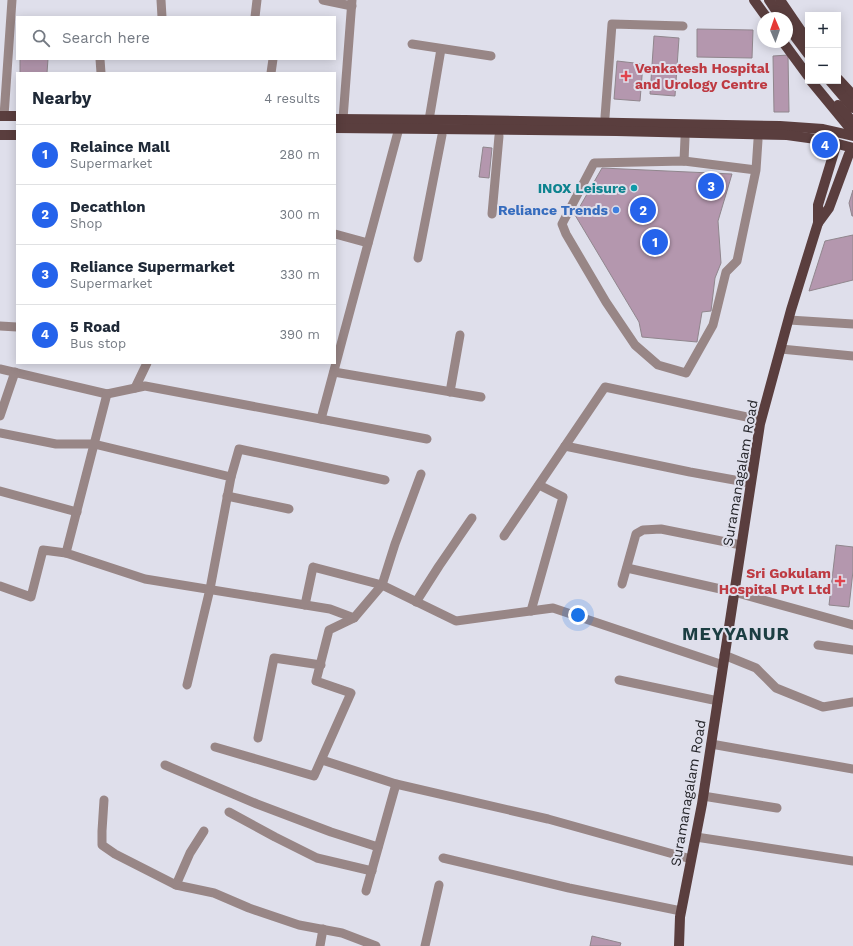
<!DOCTYPE html>
<html lang="en">
<head>
<meta charset="utf-8">
<style>
  body { margin:0; font-family:"Work Sans",sans-serif; background:#f2f2f3; color:#1f2937 }
  .controls { position:absolute; right:12px; top:12px; display:grid; overflow:hidden; border-radius:0px; box-shadow:0 2px 10px #0003 }
  .controls button { width:36px; height:36px; display:grid; place-items:center; padding:0; border:0; border-bottom:1px solid #e0e1e3; background:#fff; color:#1f2937; font:20px sans-serif }
  .compass { position:absolute; left:757px; top:12px; width:36px; height:36px; border-radius:50%; background:#fff; box-shadow:0 2px 10px #0003; rotate:358deg }
  .you { position:absolute; left:578px; top:615px; width:14px; height:14px; margin:-10px; border:3px solid #fff; border-radius:50%; background:#1a73e8; box-shadow:0 0 0 6px #1a73e833 }
  .badge { display:grid; place-items:center; width:26px; height:26px; border-radius:50%; background:#2563eb; color:#fff; font-size:13px; font-weight:700 }
  .pin { position:absolute; translate:-50% -50%; border:2px solid #fff; box-shadow:0 1px 4px #0006 }
  .list { margin:0; padding:0; list-style:none }
  h2 { display:flex; justify-content:space-between; align-items:center; height:52px; margin:0; padding:0 16px; font-size:17px }
  h2 small { font-size:13px; font-weight:400; color:#747a83 }
  .list li { display:grid; grid-template-columns:26px 1fr auto; gap:12px; align-items:center; box-sizing:border-box; height:60px; padding:0 16px; border-top:1px solid #e0e1e3 }
  .list b { display:block; font-size:15px; white-space:nowrap }
  .list p { margin:0; font-size:13px; white-space:nowrap; color:#747a83 }
  .list em { font-size:13px; font-style:normal; color:#747a83 }
  .icon { flex:none; width:22px; height:22px; fill:none; stroke:currentColor; stroke-width:2; stroke-linecap:round; stroke-linejoin:round }
  .map { position:relative; flex:none; width:853px; height:946px; overflow:hidden }
  .search { position:absolute; background:#fff; box-shadow:0 2px 10px #0003; left:16px; top:16px; width:320px; height:44px; display:flex; align-items:center; gap:10px; box-sizing:border-box; padding:0 14px; border-radius:0px; color:#747a83; font-size:15px }
  .panel { position:absolute; background:#fff; box-shadow:0 2px 10px #0003; left:16px; top:72px; width:320px; height:292px; border-radius:0px }
  .map>svg:first-child { display:block }
</style>
</head>
<body>
<div class="map">
<svg width="853" height="946" viewBox="0 0 853 946">
  <rect width="100%" height="100%" fill="#dfdfeb"/>
  <!-- building -->
  <g fill="#b497ae" stroke="#90868d">
    <polygon points="697,29 753,30 752,58 697,57"/>
    <polygon points="654,36 679,38 675,96 650,94"/>
    <polygon points="788,55 789,112 774,112 773,56"/>
    <polygon points="20,59 48,59 47,73 20,73"/>
    <polygon points="617,61 643,64 640,101 614,99"/>
    <polygon points="483,147 492,148 489,178 479,177"/>
    <polygon points="602,168 732,174 718,221 721,263 715,278 711,311 702,312 697,342 642,337 639,322 575,215"/>
    <polygon points="853,190 853,216 852,216 849,203"/>
    <polygon points="853,235 853,280 809,291 825,241"/>
    <polygon points="836,545 853,547 853,571 849,607 829,605"/>
    <polygon points="592,936 621,943 620,946 590,946"/>
  </g>
  <g fill="none" stroke-linecap="round" stroke-linejoin="round">
    <!-- minor -->
    <g stroke="#988686" stroke-width="9">
      <polyline points="161,0 162,17"/>
      <polyline points="323,0 352,6"/>
      <polyline points="255,17 257,0"/>
      <polyline points="412,44 491,56"/>
      <polyline points="100,59 101,73"/>
      <polyline points="271,73 273,59"/>
      <polyline points="4,116 12,0"/>
      <polyline points="605,117 612,24 683,26"/>
      <polyline points="343,119 352,0"/>
      <polyline points="429,120 441,49"/>
      <polyline points="684,161 685,138"/>
      <polyline points="756,170 684,161 594,163 562,224 566,234 606,302 635,345 658,365 686,373 713,325 726,272 737,261 756,170 758,140"/>
      <polyline points="492,214 499,136"/>
      <polyline points="335,234 368,243"/>
      <polyline points="418,258 442,135"/>
      <polyline points="789,320 853,324"/>
      <polyline points="0,326 17,327"/>
      <polyline points="781,349 853,356"/>
      <polyline points="0,369 107,394 145,386 427,439"/>
      <polyline points="334,372 481,397"/>
      <polyline points="135,388 147,363"/>
      <polyline points="450,392 460,335"/>
      <polyline points="107,394 66,553 145,579 330,609 354,618"/>
      <polyline points="0,416 15,372"/>
      <polyline points="321,419 399,128"/>
      <polyline points="0,433 56,444 94,444 231,477 210,589 187,685"/>
      <polyline points="565,446 690,472 751,483"/>
      <polyline points="231,477 239,449 385,480"/>
      <polyline points="0,491 77,512"/>
      <polyline points="227,496 289,509"/>
      <polyline points="504,536 605,387 761,420"/>
      <polyline points="627,568 734,592 853,625"/>
      <polyline points="622,584 636,534 643,530 661,529 741,545"/>
      <polyline points="0,586 31,597 43,550 66,553"/>
      <polyline points="416,602 439,566 472,518"/>
      <polyline points="305,605 313,567 382,585 395,544 421,474"/>
      <polyline points="531,611 563,497 539,485"/>
      <polyline points="818,645 853,650"/>
      <polyline points="724,655 756,668 776,688 823,707 853,702"/>
      <polyline points="619,680 718,701"/>
      <polyline points="258,738 274,658 321,665"/>
      <polyline points="711,744 853,769"/>
      <polyline points="215,747 314,776 351,693 316,681 329,630 354,618 382,585 456,621 553,608 723,665"/>
      <polyline points="322,760 396,784 548,819 691,859"/>
      <polyline points="165,765 257,804 331,832 378,847"/>
      <polyline points="703,796 777,808"/>
      <polyline points="104,800 102,831 102,845 115,854 176,885 214,893 249,908 299,925 342,933 376,946"/>
      <polyline points="229,812 275,837 317,858 372,871"/>
      <polyline points="696,837 853,861"/>
      <polyline points="443,858 569,888 681,911"/>
      <polyline points="176,885 190,853 204,831"/>
      <polyline points="366,891 396,784"/>
      <polyline points="320,946 323,929"/>
      <polyline points="425,946 439,885"/>
    </g>
    <!-- major -->
    <g stroke="#5a3e3e" stroke-width="10">
      <polyline points="754,0 767,18"/>
      <polyline points="769,0 781,18"/>
      <polyline points="780,0 808,41"/>
      <polyline points="787,26 808,54"/>
      <polyline points="783,42 808,76"/>
      <polyline points="838,79 853,95"/>
      <polyline points="811,81 853,132"/>
      <polyline points="830,81 853,108"/>
      <polyline points="838,105 853,122"/>
      <polyline points="0,116 17,116"/>
      <polyline points="335,119 465,120 780,126 823,129 853,136"/>
      <polyline points="335,128 616,131 787,135 823,140 853,148"/>
      <polyline points="0,135 17,135"/>
      <polyline points="818,223 829,208 849,154"/>
      <polyline points="679,946 680,917 702,804 760,424 791,310 818,223 818,205 835,149"/>
    </g>
  </g>
  <!-- markers -->
  <g fill="#e0444e" stroke="#dfdfeb" stroke-width="1.5">
    <path d="M624 70h4v4h4v4h-4v4h-4v-4h-4v-4h4z"/>
    <path d="M838 575h4v4h4v4h-4v4h-4v-4h-4v-4h4z"/>
  </g>
  <circle fill="#0f9aa8" stroke="#dfdfeb" stroke-width="1.5" cx="634" cy="188" r="4"/>
  <circle fill="#3f7fe0" stroke="#dfdfeb" stroke-width="1.5" cx="616" cy="210" r="4"/>
  <g text-anchor="middle" dominant-baseline="central" stroke-width="4" stroke-linejoin="round" paint-order="stroke">
    <!-- health labels -->
    <g font-size="14" font-weight="bold" fill="#be3a42" stroke="#dfdfeb" text-anchor="start">
      <text x="635" y="68">Venkatesh Hospital<tspan x="635" dy="16">and Urology Centre</tspan></text>
      <text x="831" y="573" text-anchor="end">Sri Gokulam<tspan x="831" dy="16">Hospital Pvt Ltd</tspan></text>
    </g>
    <!-- culture labels -->
    <g font-size="14" font-weight="bold" fill="#0d838f" stroke="#dfdfeb" text-anchor="end">
      <text x="626" y="188">INOX Leisure</text>
    </g>
    <!-- shop labels -->
    <g font-size="14" font-weight="bold" fill="#366cbe" stroke="#dfdfeb" text-anchor="end">
      <text x="608" y="210">Reliance Trends</text>
    </g>
    <!-- street labels -->
    <g font-size="14" fill="#242429" stroke="#dfdfeb">
      <text transform="translate(740 473) rotate(-80)">Suramanagalam Road</text>
      <text transform="translate(688 793) rotate(-80)">Suramanagalam Road</text>
    </g>
    <!-- district labels -->
    <g font-size="18" font-weight="bold" letter-spacing="1" fill="#1c3e42" stroke="#dfdfeb">
      <text x="736" y="633">MEYYANUR</text>
    </g>
  </g>
</svg>
<div class="controls">
<button>+</button>
<button>−</button>
</div>
<svg class="compass" viewBox="-18 -18 36 36"><path d="M0-13l5 13h-10z" fill="#e53935"/><path d="M0 13l5-13h-10z" fill="#747a83"/></svg>
<div class="you"></div>
<div class="pin badge" style="left:655px;top:242px">1</div>
<div class="pin badge" style="left:643px;top:210px">2</div>
<div class="pin badge" style="left:711px;top:186px">3</div>
<div class="pin badge" style="left:825px;top:145px">4</div>
<div class="search"><svg class="icon" aria-label="search" viewBox="0 0 24 24"><circle cx="10" cy="10" r="6"/><path d="M15 15l6 6"/></svg>Search here</div>
<section class="panel">
<h2>Nearby<small>4 results</small></h2>
<ul class="list">
<li><span class="badge">1</span><div><b>Relaince Mall</b><p>Supermarket</p></div><em>280 m</em></li>
<li><span class="badge">2</span><div><b>Decathlon</b><p>Shop</p></div><em>300 m</em></li>
<li><span class="badge">3</span><div><b>Reliance Supermarket</b><p>Supermarket</p></div><em>330 m</em></li>
<li><span class="badge">4</span><div><b>5 Road</b><p>Bus stop</p></div><em>390 m</em></li>
</ul>
</section>
</div>
</body>
</html>
